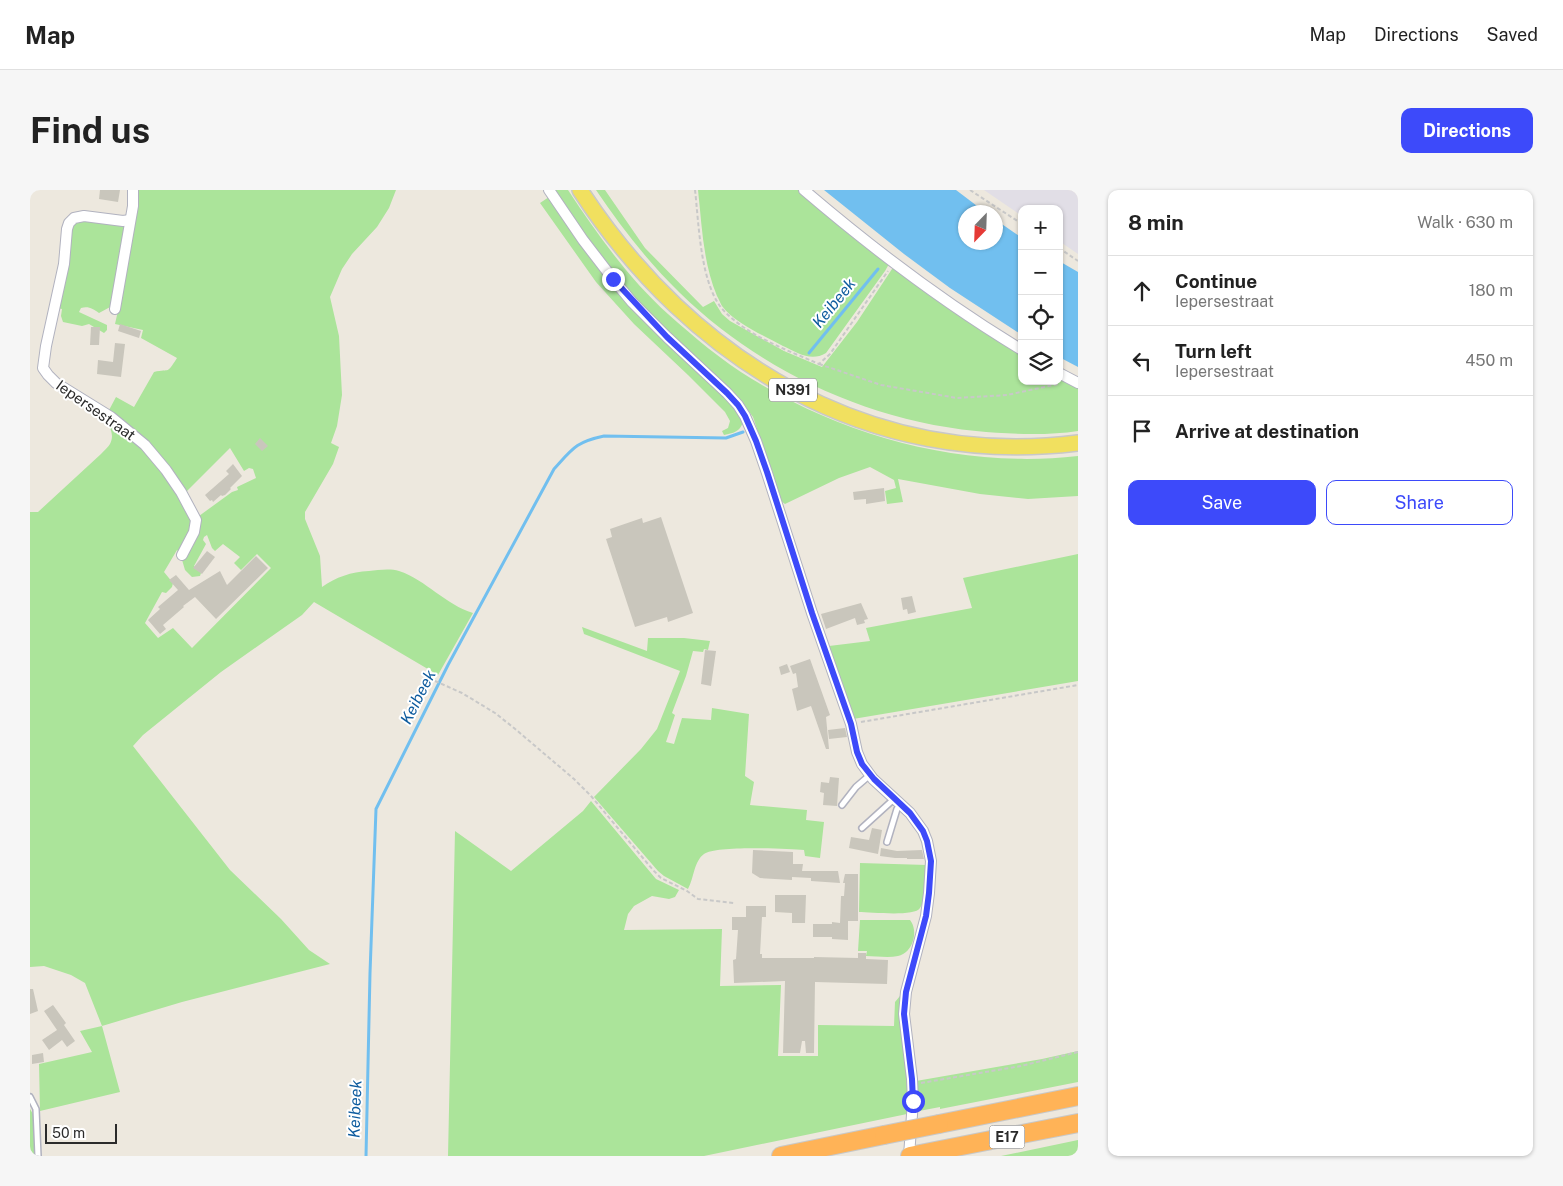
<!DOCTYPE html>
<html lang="en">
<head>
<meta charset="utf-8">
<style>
  body { margin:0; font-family:"Public Sans",sans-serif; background:#f6f6f6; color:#222 }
  .controls { position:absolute; right:15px; top:15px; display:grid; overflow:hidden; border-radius:10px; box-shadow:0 1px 4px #0004 }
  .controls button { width:45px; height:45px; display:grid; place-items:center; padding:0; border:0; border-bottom:1px solid #e0e0e0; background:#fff; color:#222; font:25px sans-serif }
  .compass { position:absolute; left:928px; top:15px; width:45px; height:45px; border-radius:50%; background:#fff; box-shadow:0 1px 4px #0004; rotate:203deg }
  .scale { position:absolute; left:15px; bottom:12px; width:72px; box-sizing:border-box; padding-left:5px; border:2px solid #2b2b2b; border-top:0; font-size:14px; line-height:18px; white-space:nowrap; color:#2b2b2b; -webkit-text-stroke:4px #fff; paint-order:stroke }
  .stop { position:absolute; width:15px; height:15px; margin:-11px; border:4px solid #3d4afa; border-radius:50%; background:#fff }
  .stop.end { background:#3d4afa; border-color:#fff; box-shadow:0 1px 5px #0008 }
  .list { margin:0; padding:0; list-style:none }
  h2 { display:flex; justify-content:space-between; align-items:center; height:65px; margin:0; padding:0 20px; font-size:21px }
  h2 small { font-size:16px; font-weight:400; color:#767676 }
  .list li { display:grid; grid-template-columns:32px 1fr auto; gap:15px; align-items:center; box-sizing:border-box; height:70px; padding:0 20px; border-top:1px solid #e0e0e0 }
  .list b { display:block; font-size:19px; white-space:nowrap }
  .list p { margin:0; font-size:16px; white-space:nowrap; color:#767676 }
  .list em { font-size:16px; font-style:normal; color:#767676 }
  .actions { display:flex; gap:10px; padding:15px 20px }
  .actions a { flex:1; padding:11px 0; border:1px solid #3d4afa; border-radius:10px; text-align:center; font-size:18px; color:#3d4afa }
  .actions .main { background:#3d4afa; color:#fff }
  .icon { flex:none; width:28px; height:28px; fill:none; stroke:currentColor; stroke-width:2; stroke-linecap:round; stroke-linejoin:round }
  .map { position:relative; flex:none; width:1048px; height:966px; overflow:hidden; border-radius:10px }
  header { display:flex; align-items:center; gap:30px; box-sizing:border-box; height:70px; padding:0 25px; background:#fff; border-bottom:1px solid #e0e0e0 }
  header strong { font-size:24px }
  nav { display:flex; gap:28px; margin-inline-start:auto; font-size:18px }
  .intro { display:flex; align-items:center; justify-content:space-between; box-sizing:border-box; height:120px; padding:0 30px }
  h1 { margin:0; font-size:35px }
  .button { padding:12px 22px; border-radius:10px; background:#3d4afa; color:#fff; font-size:18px; font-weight:700 }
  main { display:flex; gap:30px; padding:0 30px }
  aside { flex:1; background:#fff; border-radius:10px; box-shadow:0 1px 4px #0004 }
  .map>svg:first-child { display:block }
</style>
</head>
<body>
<header>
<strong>Map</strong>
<nav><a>Map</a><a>Directions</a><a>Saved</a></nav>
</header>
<div class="intro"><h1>Find us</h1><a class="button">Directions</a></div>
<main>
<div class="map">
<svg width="1048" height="966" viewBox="0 0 1048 966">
  <rect width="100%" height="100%" fill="#ede8de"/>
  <!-- industrial -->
  <polygon fill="#e1dee6" points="954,0 1048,0 1048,64 1029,51 1029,19 992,19 992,26"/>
  <!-- green -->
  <g fill="#abe49a" fill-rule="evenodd">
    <path d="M106,0H366L359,18L347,37L322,64L312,79L300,107L309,146L312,205L307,236L301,253L309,257L303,274L275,322V329L290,366L292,397C306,387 321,382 339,381C348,380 360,378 369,381C396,390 416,415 443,423L408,485L284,412L272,425L191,482L113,545L103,556L200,680L251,729L279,760L300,774L152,812L72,836L90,902L10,921L9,874L62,862L50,841L72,836L55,793L41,785L14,776L0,777V322H8L71,264C74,261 78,257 80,254C88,238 70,225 59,217C84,231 111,249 128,273C137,285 145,299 153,312C159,321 159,327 168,334L169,326L202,302L208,300L207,297L226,288L223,279L219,278L214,281L200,258L155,303L137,277L115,250L78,222L86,207L104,217L124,182C141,178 136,185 147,168L111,148L113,140L85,134C95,90 106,45 106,0ZM177,345L182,358L185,361L193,354L210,367L204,373L211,380L227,364L241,378L162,458L143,438L128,448L115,433L132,402L136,403L142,397L143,393L134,382L147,360L150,363L155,380L162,387L170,386L171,383L164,376L176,354L173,350L174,347Z"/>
    <path d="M524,0H538C567,44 599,89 638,124C664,147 692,171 722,189C818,248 935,279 1048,266V306L998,309L950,304L868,289L873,312L857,314L855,301L866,298L864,290L840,277L809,288L755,314L751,311L723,227L711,211L671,174L598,102L577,77Z"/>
    <path d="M566,0H575L615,58L673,117L684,111L692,124L700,131L754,161L792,177L827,132L862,79H866L992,162V191H1029V185L1048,196V241C1016,246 978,244 946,241C836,230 729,180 650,103C618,72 591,37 566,0Z"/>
    <path d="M668,0H770L859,74L855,81L796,163C781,172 768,163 753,156C735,146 704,133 692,116C690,113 689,109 687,106C673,73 672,36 668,0Z"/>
    <path d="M519,7L549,50L691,202L709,224L713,232C710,242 703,243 694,245L692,241L698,238L700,231L695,222L658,185L604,134L566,92L510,13Z"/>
    <path d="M52,28L97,34L82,116L69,123C63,119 59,116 51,118L49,122L77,135V140L74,143L59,134L52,136L33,132L31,126L32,119L27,118L41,36Z"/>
    <polygon points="1048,364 1048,491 823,529 799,456 840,451 836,438 942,418 933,388"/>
    <path d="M552,437L617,461L618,448H654L680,451L678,460L674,459L673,462L663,461L656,486L642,523L645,525L636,552L644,554L652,528L681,530L682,518L719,524L715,586L724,592L720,615L777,620L776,630L794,632L790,668L775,666L774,660C756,659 687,655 674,664C664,671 664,688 658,699L634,686L628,681L564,607L611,559L627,539L650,481L554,444Z"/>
    <polygon points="561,611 626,689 649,700 645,707 639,709 622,706 604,716 598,724 594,740 692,739 690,796 751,795 748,866 788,866 788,835 864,836 865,812 870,806 880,910 877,924 674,966 418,966 425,641 481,681 553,621"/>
    <path d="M830,673L897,675C896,689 898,706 890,718C885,727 840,722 829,722Z"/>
    <path d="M830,730H880C889,741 883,763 868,766C858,768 846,766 836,766L837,761H828Z"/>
    <polygon points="1048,861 1048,892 910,919 910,917 889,921 886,891 1012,869"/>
    <polygon points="0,919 3,924 5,966 0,966"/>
    <polygon points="1048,950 1048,966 971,966"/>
  </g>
  <!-- water -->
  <g fill="#71bfef">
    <polygon points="794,0 926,0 955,22 936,22 936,52 966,52 966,30 992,48 992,145 920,98 874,64"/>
    <polygon points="1029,71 1048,82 1048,177 1029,167"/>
  </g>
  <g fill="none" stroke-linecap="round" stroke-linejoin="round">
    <!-- stream -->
    <g stroke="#71bfef" stroke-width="3">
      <polyline points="779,163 848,79"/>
      <path d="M336,966L340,783L346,619L418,475L524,279C543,258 546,252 574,246L696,248L713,242"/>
    </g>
  </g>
  <!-- building -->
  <g fill="#c9c6bc">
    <polygon points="70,0 90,0 88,12 69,9"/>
    <polygon points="90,134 111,141 109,148 88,141"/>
    <polygon points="61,137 70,137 69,155 60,155"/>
    <polygon points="85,153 95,154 91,187 67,184 68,170 83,172"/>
    <polygon points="230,248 238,256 232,261 225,254"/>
    <polygon points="203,274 212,286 200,298 201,299 195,305 192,306 191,305 183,312 182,310 180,311 175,305 199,284 196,281"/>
    <polygon points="854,298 855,311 836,314 836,309 824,310 823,302"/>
    <polygon points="631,327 663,423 638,432 637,427 605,437 576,349 582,347 580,339 612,328 613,333"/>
    <polygon points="177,361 185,367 172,384 163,378"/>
    <polygon points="226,366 238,378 186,429 165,407 153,416 154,417 133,435 136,439 130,444 118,430 130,419 128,417 148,400 139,390 146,385 159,400 190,381 197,395"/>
    <polygon points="882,406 886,422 878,424 877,419 873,420 871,408"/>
    <polygon points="831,413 838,429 834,430 835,433 827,435 825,428 796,439 791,424"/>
    <polygon points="675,460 686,461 681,496 671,494"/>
    <polygon points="780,469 800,525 796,527 799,559 796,559 781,516 767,521 762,499 768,497 766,483 763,484 760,476"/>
    <polygon points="757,474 760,482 751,485 749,477"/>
    <polygon points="815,538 817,547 799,549 798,540"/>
    <polygon points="800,587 809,588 807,616 793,615 794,603 790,602 791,592 799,593"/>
    <polygon points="842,638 852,640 848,664 819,658 821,647 839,650"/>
    <polygon points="851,658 867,661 892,660 894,669 877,669 877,668 865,668 850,666"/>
    <polygon points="723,660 763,662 763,674 773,674 772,681 808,681 810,693 781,691 781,688 762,687 762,690 730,688 722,683"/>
    <polygon points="815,684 828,684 828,731 818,731 818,750 802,749 802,747 783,747 783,734 802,734 802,732 810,733 811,706 814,706 815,693 813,693"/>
    <polygon points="745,705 776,705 775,733 762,733 762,723 745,722"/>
    <polygon points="716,716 736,716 736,727 732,727 730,764 732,764 732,768 784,768 784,767 828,768 828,763 836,763 836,769 858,770 857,794 785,792 784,863 776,863 775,851 772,851 770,863 753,863 755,791 704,793 703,770 706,769 708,740 702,740 702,727 716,727"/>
    <polygon points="0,799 3,799 8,821 0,824"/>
    <polygon points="23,815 36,833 34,835 45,851 37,857 32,850 19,860 12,850 27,840 14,821"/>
    <polygon points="13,863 14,872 2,874 2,865"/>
  </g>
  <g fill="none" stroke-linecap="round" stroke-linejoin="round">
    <defs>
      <g id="lane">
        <polyline points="812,615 826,597 840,585"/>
        <polyline points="832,638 864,609"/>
        <polyline points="857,652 867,619 871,615"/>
        <polyline points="0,907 6,919 8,966"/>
      </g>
      <g id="street">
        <polyline points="519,0 553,50 583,89 602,112 637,147 697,203 708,215 715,226 726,251 737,283 782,423 821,534 827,562 832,574 843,589 880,623 893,641 897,651 901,671 899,703 896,726 876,802 874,824 882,889 883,911 879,966"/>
        <path d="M774,0C843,59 914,113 992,160"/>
        <polyline points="100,30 93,31 54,26 44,28 39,33 37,39 34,74 16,156 13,178 18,185 26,193 81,227 115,255 136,280 151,302 166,330 164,342 152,365"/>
        <polyline points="85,119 103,16 103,0"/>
        <polyline points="1029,183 1048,193"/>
      </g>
      <path id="primary" d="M550,0C661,171 840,279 1048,253"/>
      <g id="highway">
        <polyline points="909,934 1048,906"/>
        <polyline points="751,966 854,945"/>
        <polyline points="880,966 1048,933"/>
      </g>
    </defs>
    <!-- lane casing -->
    <use href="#lane" stroke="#b1b2bf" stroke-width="8"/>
    <!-- street casing -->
    <use href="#street" stroke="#b1b2bf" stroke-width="12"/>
    <!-- primary casing -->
    <use href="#primary" stroke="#c8c8c8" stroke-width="18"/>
    <!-- highway casing -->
    <use href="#highway" stroke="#c8c8c8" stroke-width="20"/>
    <!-- path -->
    <g stroke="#c8c8c8" stroke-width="2" stroke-dasharray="4 2.5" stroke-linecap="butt">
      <path d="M665,0C669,34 670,97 695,122C720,147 757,160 789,174L800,164L858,81"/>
      <polyline points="940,0 992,34"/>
      <polyline points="1029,58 1048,71"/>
      <polyline points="789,174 851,195 927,208 977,205 1028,194"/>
      <polyline points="405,491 432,503 465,523 484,538 544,589 561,606 623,680 631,688 657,701 668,709 704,713"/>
      <polyline points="831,532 1048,495"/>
      <polyline points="891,893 991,876 1048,862"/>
    </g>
    <!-- lane -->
    <use href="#lane" stroke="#fff" stroke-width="5"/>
    <!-- street -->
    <use href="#street" stroke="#fff" stroke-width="10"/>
    <!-- primary -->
    <use href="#primary" stroke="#f1e05f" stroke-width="15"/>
    <!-- highway -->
    <use href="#highway" stroke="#ffb357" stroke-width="18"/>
    <defs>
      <polyline id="highway-bridge" points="854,945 909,934"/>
    </defs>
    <!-- highway-bridge casing -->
    <use href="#highway-bridge" stroke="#c8c8c8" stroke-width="20" stroke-linecap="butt"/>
    <!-- highway-bridge -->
    <use href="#highway-bridge" stroke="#ffb357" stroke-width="18"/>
  </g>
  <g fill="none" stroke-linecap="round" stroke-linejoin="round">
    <!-- route -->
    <polyline stroke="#3d4afa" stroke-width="6" points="583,89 637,147 697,203 708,215 715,226 726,251 737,282 782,423 821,534 827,562 832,574 844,589 880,623 893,641 897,651 901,671 899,703 896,726 876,802 874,824 882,889 883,911"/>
  </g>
  <g text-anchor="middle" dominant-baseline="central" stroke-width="4" stroke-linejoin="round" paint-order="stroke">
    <!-- shield labels -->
    <g fill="#fff" stroke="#6b6b6b" stroke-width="1">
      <rect x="739" y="188.5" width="48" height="23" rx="4"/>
      <rect x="959.5" y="935.5" width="35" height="23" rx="4"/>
    </g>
    <g font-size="14" font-weight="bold" fill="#2b2b2b">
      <text x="763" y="200">N391</text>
      <text x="977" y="947">E17</text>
    </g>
    <!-- street labels -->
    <g font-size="15" fill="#2b2b2b" stroke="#fff">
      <text transform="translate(66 220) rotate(35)">Iepersestraat</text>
    </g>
    <!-- water labels -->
    <g font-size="16" font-style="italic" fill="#0d5b9e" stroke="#fff">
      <text transform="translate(804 113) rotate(-51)">Keibeek</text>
      <text transform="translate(388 507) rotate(-63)">Keibeek</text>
      <text transform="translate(325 919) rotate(-88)">Keibeek</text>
    </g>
  </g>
</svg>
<div class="controls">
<button>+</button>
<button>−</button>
<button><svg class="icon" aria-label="locate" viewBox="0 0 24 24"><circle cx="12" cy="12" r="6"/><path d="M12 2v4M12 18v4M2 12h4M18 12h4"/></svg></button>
<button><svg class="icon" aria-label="layers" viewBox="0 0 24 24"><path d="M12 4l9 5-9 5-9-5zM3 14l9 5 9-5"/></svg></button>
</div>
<svg class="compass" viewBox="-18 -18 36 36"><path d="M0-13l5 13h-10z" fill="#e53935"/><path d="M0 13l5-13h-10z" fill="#767676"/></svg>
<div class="scale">50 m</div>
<div class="stop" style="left:883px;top:911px"></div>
<div class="stop end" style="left:583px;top:89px"></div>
</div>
<aside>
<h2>8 min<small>Walk · 630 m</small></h2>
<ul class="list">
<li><svg class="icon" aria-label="ahead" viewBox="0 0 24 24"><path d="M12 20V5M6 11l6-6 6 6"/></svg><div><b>Continue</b><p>Iepersestraat</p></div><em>180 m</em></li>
<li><svg class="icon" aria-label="left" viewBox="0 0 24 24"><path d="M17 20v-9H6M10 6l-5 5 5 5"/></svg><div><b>Turn left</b><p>Iepersestraat</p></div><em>450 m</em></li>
<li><svg class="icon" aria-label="arrive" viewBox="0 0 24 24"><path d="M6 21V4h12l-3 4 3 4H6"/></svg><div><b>Arrive at destination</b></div></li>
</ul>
<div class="actions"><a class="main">Save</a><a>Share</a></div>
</aside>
</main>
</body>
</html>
